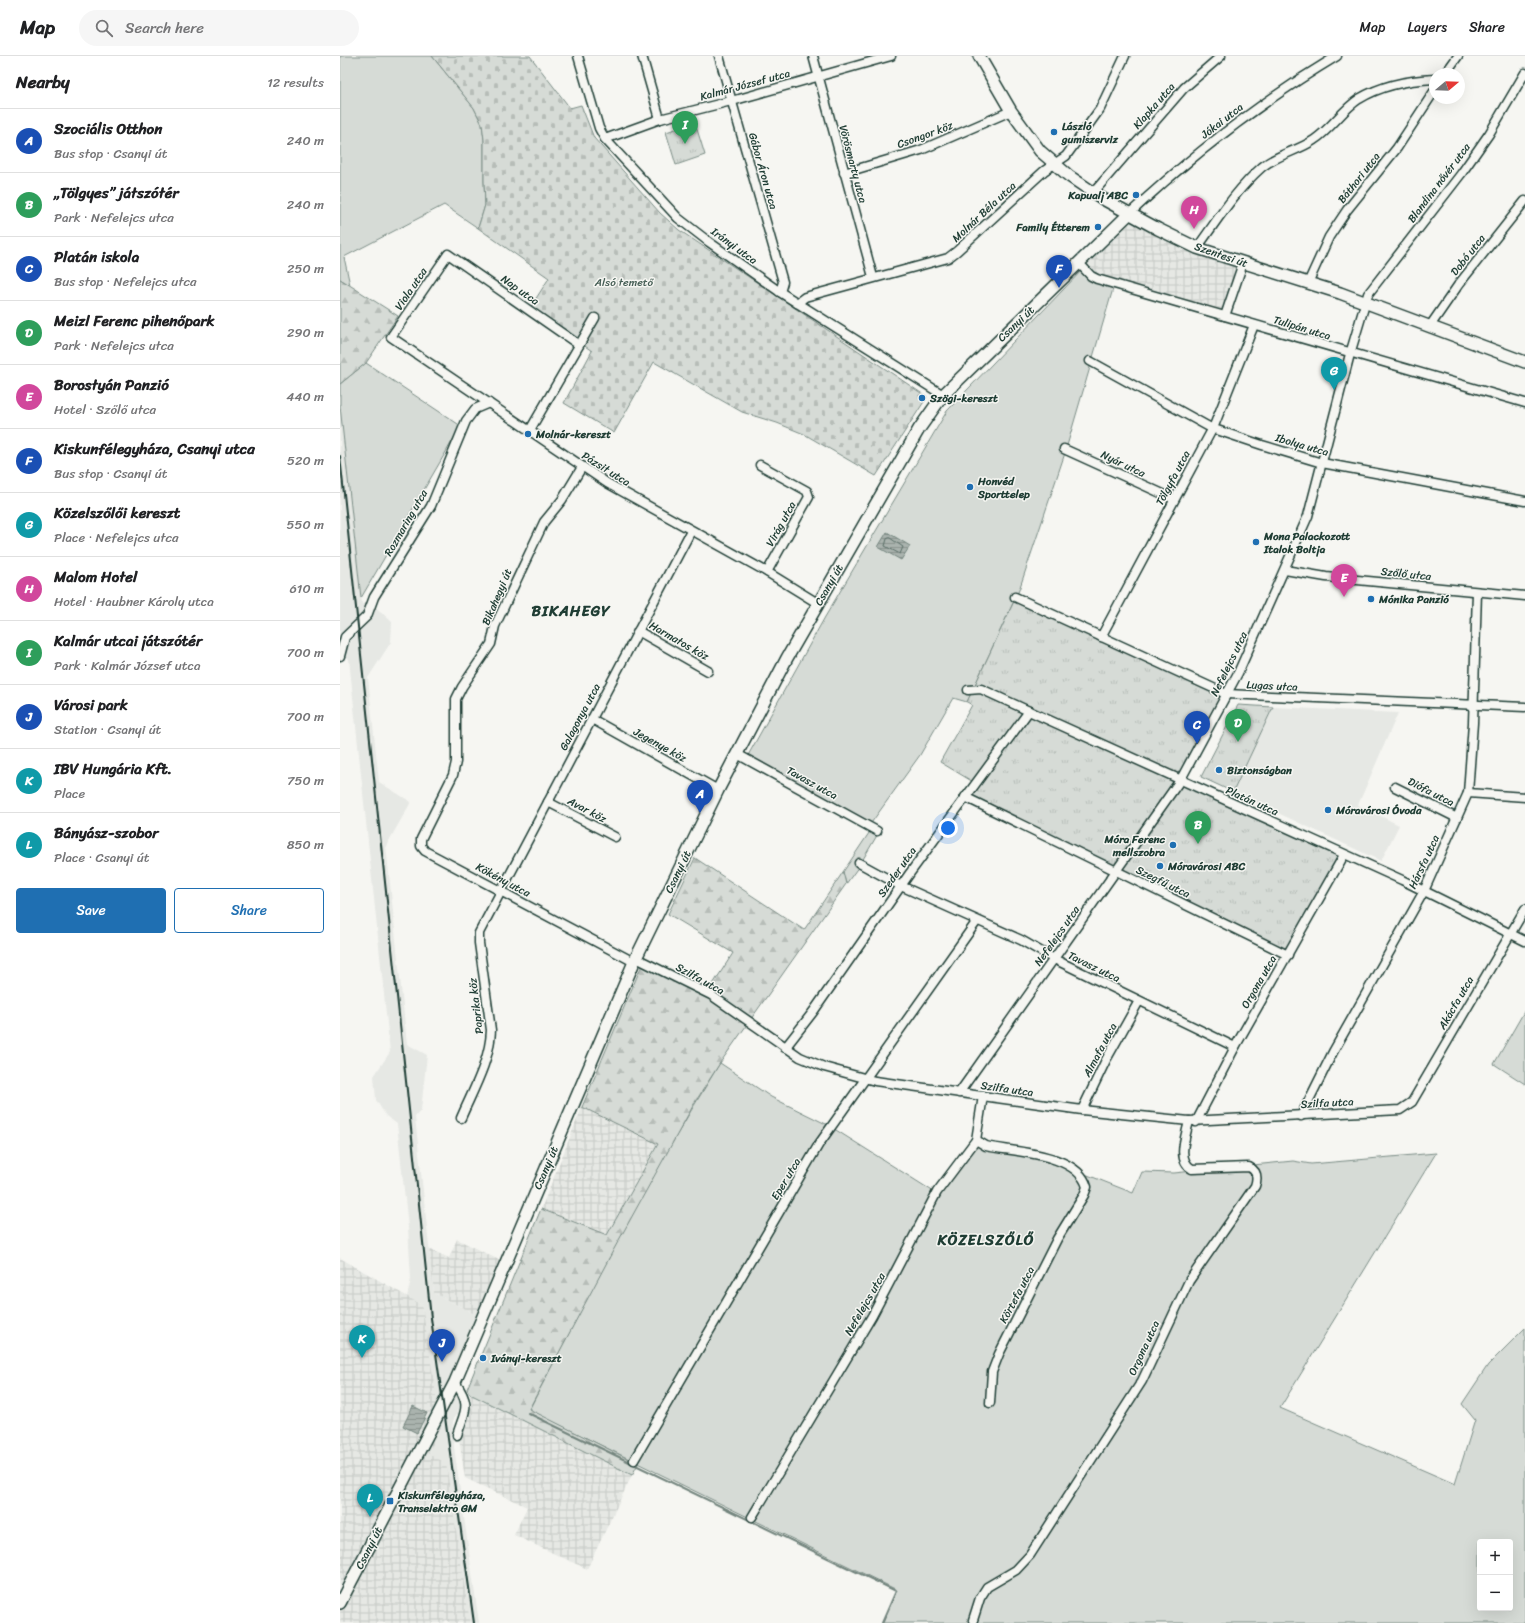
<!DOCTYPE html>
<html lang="en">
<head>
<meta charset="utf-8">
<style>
  body { margin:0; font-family:Sriracha,sans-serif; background:#f6f6f6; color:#202124 }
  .controls { position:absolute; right:12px; bottom:12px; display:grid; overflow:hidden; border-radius:4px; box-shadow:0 4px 16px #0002 }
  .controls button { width:36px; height:36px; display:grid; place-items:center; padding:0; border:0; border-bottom:1px solid #e0e0e0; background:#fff; color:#202124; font:20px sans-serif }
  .compass { position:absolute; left:1089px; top:12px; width:36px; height:36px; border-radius:50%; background:#fff; box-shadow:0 4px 16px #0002; rotate:71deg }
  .you { position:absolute; left:608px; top:772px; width:14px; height:14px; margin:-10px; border:3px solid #fff; border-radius:50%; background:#1a73e8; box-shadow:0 0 0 6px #1a73e833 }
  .badge { display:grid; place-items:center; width:26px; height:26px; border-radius:50%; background:#1f6fb2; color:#fff; font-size:13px; font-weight:700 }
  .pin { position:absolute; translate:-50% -33px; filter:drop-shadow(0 1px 2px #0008) }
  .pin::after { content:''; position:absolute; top:21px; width:14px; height:12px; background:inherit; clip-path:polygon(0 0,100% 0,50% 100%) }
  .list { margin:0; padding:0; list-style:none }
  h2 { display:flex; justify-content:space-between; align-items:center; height:52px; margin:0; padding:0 16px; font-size:17px }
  h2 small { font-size:13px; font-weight:400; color:#757577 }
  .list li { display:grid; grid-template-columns:26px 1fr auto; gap:12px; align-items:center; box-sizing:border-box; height:64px; padding:0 16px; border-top:1px solid #e0e0e0 }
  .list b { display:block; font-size:15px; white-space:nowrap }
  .list p { margin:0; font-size:13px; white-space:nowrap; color:#757577 }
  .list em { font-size:13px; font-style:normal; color:#757577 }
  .actions { display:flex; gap:8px; padding:12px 16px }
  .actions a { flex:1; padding:9px 0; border:1px solid #1f6fb2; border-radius:4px; text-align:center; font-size:14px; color:#1f6fb2 }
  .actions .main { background:#1f6fb2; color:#fff }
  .icon { flex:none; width:22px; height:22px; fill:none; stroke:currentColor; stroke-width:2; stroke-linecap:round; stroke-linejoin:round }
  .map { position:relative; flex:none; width:1185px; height:1567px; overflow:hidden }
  header { display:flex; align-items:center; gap:24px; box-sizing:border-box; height:56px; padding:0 20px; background:#fff; border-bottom:1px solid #e0e0e0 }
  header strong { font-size:19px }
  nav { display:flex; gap:22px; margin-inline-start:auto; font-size:14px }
  .search { width:280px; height:36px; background:#f6f6f6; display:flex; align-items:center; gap:10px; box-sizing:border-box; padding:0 14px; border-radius:22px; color:#757577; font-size:15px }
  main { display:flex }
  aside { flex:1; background:#fff }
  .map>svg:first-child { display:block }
</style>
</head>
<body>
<header>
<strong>Map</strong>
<div class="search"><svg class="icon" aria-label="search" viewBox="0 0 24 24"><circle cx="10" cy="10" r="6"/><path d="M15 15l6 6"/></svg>Search here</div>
<nav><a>Map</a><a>Layers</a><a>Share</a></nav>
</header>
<main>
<aside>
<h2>Nearby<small>12 results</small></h2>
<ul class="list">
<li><span class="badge" style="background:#1a4fb4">A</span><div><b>Szociális Otthon</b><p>Bus stop · Csanyi út</p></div><em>240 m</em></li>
<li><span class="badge" style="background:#2e9e5b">B</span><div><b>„Tölgyes” játszótér</b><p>Park · Nefelejcs utca</p></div><em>240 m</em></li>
<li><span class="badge" style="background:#1a4fb4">C</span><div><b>Platán iskola</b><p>Bus stop · Nefelejcs utca</p></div><em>250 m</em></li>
<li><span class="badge" style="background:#2e9e5b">D</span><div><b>Meizl Ferenc pihenőpark</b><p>Park · Nefelejcs utca</p></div><em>290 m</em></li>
<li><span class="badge" style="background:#d1479c">E</span><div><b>Borostyán Panzió</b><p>Hotel · Szőlő utca</p></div><em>440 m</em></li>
<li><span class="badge" style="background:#1a4fb4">F</span><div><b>Kiskunfélegyháza, Csanyi utca</b><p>Bus stop · Csanyi út</p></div><em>520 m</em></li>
<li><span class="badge" style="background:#0f9aa8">G</span><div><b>Közelszőlői kereszt</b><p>Place · Nefelejcs utca</p></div><em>550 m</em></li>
<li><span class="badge" style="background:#d1479c">H</span><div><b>Malom Hotel</b><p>Hotel · Haubner Károly utca</p></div><em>610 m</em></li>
<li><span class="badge" style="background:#2e9e5b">I</span><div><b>Kalmár utcai játszótér</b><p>Park · Kalmár József utca</p></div><em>700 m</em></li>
<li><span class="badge" style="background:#1a4fb4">J</span><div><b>Városi park</b><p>Station · Csanyi út</p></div><em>700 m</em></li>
<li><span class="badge" style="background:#0f9aa8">K</span><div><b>IBV Hungária Kft.</b><p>Place</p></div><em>750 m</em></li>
<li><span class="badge" style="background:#0f9aa8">L</span><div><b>Bányász-szobor</b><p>Place · Csanyi út</p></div><em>850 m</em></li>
</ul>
<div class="actions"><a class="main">Save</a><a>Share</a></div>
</aside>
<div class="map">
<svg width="1185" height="1567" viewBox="0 0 1185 1567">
  <defs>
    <pattern id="industrial-grid" width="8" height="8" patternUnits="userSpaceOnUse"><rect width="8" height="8" fill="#e6e8e4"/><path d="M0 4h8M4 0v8" fill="none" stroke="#c5c8c4"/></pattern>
    <pattern id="forest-firs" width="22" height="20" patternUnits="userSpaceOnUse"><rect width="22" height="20" fill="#d6dbd6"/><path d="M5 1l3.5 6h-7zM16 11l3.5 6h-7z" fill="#b7bdb8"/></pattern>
    <pattern id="cemetery-stones" width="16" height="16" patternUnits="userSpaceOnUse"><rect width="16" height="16" fill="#d6dbd6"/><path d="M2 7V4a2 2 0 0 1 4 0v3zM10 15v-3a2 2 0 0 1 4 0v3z" fill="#b7bdb8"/></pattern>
    <pattern id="park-tufts" width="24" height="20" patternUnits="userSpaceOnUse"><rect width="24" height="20" fill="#d6dbd6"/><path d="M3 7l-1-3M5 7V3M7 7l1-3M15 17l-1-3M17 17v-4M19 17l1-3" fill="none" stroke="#b7bdb8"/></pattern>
    <pattern id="water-rules" width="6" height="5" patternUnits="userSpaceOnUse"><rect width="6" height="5" fill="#aab3ae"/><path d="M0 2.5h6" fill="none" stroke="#8a938e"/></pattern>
  </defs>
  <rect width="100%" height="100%" fill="#f6f6f2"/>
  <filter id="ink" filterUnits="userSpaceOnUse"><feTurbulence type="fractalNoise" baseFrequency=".025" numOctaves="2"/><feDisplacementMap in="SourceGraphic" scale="8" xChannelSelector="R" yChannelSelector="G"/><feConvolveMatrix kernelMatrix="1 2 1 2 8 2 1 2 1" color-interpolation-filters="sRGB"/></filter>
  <g filter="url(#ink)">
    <!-- built -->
    <g fill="#e6e8e4">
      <polygon points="0,350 22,548 30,546 52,566 51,586 28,622 39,726 71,746 46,790 67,988 87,999 81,1054 75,1061 94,1237 142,1262 115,1326 121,1340 121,1349 113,1365 112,1377 139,1567 130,1567 88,1398 82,1249 67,1241 71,1223 68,1171 57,1068 46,1060 36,1044 34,1020 50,996 9,603 0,597"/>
      <polygon points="933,651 1058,657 1018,749 1059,769 1041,805 893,736"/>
    </g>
    <!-- industrial -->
    <g fill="url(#industrial-grid)">
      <polygon points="794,163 899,207 883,258 760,222 745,211"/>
      <polygon points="242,1051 318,1087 267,1179 201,1153"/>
      <polygon points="117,1183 163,1206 142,1262 94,1237 89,1193 109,1202"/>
      <polygon points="0,1202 82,1249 101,1371 88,1398 106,1407 130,1567 110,1567 106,1564 104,1567 0,1567"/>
      <polygon points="130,1338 292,1419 247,1513 174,1479 187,1451 125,1422 119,1383 132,1350"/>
    </g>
    <!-- green -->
    <g fill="#d6dbd6" stroke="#7a8c85" fill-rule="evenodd">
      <polygon points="0,0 92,0 134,52 142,68 144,84 144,125 145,149 138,172 104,149 4,201 10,229 0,223"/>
      <polygon points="745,211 753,219 775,226 724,400 679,534 627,646 613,642 580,699 529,770 406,703 485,561 607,355"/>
      <polygon points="26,307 121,370 21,542 0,350 0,328"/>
      <polygon points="531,774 539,776 519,810 506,828 503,816"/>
      <polygon points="1185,954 1185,1028 1154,1008"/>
      <path d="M380,1007L431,1041L488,1069L594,1136L632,1086L702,1101L793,1137L802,1116L834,1117L953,1105L971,1108L1096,1097L940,1352L1115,1428L1135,1364L1122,1348L1148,1309L1185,1272V1567H543L557,1534L189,1354C250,1237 310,1119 380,1007ZM1140,1486H1170V1552H1140Z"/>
    </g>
    <!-- forest -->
    <g fill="url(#forest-firs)" stroke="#7a8c85">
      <polygon points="0,223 58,260 26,307 0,328"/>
      <polygon points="355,802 464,874 503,816 506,828 380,1007 354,1048 274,1193 189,1353 298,1408 292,1419 130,1338 127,1333 201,1153 267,1179 318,1088 242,1051 304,904 368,936 393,897 328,858"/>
    </g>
    <!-- cemetery -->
    <polygon fill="url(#cemetery-stones)" stroke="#7a8c85" points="92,0 190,0 230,52 241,49 254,82 320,157 339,174 587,341 536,420 464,378 437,367 402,356 314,306 274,377 224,347 252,295 190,252 209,222 138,172 145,149 144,125 144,84 142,68 134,52"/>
    <!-- park -->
    <g fill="url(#park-tufts)" stroke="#7a8c85">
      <polygon points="355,67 365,99 336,109 326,76"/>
      <polygon points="676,541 886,638 841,724 1004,799 948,899 625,741 635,727 600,706 632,649 627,646"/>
      <polygon points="898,649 933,651 893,736 861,721"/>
    </g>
    <!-- water -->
    <g fill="url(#water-rules)" stroke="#72847d">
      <polygon points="547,476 570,490 561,504 538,491"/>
      <polygon points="73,1350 87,1357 77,1377 63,1370"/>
    </g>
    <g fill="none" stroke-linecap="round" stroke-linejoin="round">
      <!-- shore -->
      <polygon stroke="#576c65" stroke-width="1" points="550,482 563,491 560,498 545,490 547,483"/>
      <!-- stream -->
      <polyline stroke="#72847d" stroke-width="2" points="188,1357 556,1535 542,1567"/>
      <defs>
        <g id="street">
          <polyline points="238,0 259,72 265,83 338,162 369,186 440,236 603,339"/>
          <polyline points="302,0 320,63"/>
          <polyline points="379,0 443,226 440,236"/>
          <polyline points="473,0 533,221"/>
          <polyline points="1105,18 1118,0"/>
          <polyline points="265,83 320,63 399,43 551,0"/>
          <polyline points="504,117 581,94 671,55"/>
          <polyline points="753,137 844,32 881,0"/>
          <path d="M790,157C853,98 922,45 997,0"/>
          <path d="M857,192C878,163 895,135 922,111C938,98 958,95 974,84C991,73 1002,54 1019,43C1042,29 1069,24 1095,23"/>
          <polyline points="739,207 751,220 757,223 1185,347"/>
          <polyline points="968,227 989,181 1007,154 1057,92 1095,34"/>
          <polyline points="457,247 465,241 608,202 617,195 704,115 726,100 760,53 785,0"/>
          <polyline points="885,260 901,213 901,206"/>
          <polyline points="1090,270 1119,228 1185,145"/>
          <polyline points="239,289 108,198 51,281 267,427 427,516 479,548"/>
          <polyline points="750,305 871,372 922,389 982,407 1185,445"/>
          <polyline points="190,374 255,262"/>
          <polyline points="724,393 834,443"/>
          <polyline points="420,409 467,435 469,441 427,516"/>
          <polyline points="242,411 222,444 204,466 155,570 151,588 122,631 116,643 116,706 113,719 81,783 81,790 85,795 294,906"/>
          <polyline points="945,514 986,521 1185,540"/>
          <polyline points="675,541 886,638 1185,651"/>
          <polyline points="298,575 368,615"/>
          <polyline points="761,581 874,370 914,269"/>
          <polyline points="0,600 5,581 27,560 34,541 91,450 126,365 135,353 149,347"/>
          <polyline points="628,634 641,633 689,655 1062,824 1185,885"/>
          <polyline points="252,663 378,734"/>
          <polyline points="397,698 537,775"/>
          <polyline points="1055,731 1117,762"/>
          <polyline points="1128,737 1185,741"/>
          <polyline points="625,741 948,899"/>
          <polyline points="208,746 275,781"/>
          <polyline points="519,807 561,830 681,884 714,903 895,991"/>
          <polyline points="296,902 371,939 460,1001 484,1011 535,1025 742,1054 849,1065 1060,1054 1072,1046 1185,853"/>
          <polyline points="445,992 473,956 570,817 689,655"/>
          <polyline points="619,1037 841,723 898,617 968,460 1010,298 1028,238 1121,118 1149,78 1185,17"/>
          <polyline points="742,1054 766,1004 799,945"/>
          <polyline points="961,1060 993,996 1084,835 1128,737 1133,667 1137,536"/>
          <path d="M121,1062C133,1034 150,1005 151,974L139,887V877L351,475"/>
          <polyline points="856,1066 895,991 1004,799"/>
          <path d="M636,1084L646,1090C673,1096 738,1097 747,1131L744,1139L717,1183L659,1298L652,1316L650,1347"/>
          <path d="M115,1326C132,1350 125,1354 117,1379"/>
          <polyline points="294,1404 479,1088 637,865"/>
          <polyline points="412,1461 532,1260 597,1136 636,1084 643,1040"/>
          <path d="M633,1564L640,1542L647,1531L676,1514L690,1499L802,1325L849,1225L915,1130C918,1121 917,1115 909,1111L852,1113C836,1104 846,1080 849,1065"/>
        </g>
        <g id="secondary">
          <polyline points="639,0 671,55 700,95 729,120 763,143 818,173 857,192 1000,237 1185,306"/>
          <polyline points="0,1547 115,1326 294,906 378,734 447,602 579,373 603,339 790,157"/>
        </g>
      </defs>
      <!-- street casing -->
      <use href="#street" stroke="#1f3d34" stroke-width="11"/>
      <!-- secondary casing -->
      <use href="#secondary" stroke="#1f3d34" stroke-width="14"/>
      <!-- street -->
      <use href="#street" stroke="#f6f6f2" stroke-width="8"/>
      <!-- secondary -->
      <use href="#secondary" stroke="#f6f6f2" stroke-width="11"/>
      <!-- rail -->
      <polyline stroke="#1f3d34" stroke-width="2" points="0,400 91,1262 134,1567"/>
    </g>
  </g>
  <!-- markers -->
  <g fill="#1f6fb2" stroke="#f6f6f2" stroke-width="1.5">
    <circle cx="714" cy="76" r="4"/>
    <circle cx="796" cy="139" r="4"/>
    <circle cx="758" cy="171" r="4"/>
    <circle cx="582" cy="342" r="4"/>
    <circle cx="188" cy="378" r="4"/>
    <circle cx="630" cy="431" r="4"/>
    <circle cx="916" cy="486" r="4"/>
    <circle cx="1031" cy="543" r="4"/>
    <circle cx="879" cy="714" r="4"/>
    <circle cx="988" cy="754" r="4"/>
    <circle cx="833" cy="789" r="4"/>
    <circle cx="820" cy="810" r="4"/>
    <circle cx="143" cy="1302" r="4"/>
    <rect x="46" y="1441" width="8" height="8" rx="2"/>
  </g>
  <g text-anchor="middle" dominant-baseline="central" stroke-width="3" stroke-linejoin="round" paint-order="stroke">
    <!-- street labels -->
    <g font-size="11" fill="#1f3d34" stroke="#f6f6f2">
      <text transform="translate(405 29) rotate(-15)">Kalmár József utca</text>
      <text transform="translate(814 50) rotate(-49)">Klapka utca</text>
      <text transform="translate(882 65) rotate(-38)">Jókai utca</text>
      <text transform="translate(585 79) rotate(-20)">Csongor köz</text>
      <text transform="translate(513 108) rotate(75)">Vörösmarty utca</text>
      <text transform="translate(423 115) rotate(74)">Gábor Áron utca</text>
      <text transform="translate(1019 122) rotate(-52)">Báthori utca</text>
      <text transform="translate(1099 127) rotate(-53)">Blandina nővér utca</text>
      <text transform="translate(644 156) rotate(-43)">Molnár Béla utca</text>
      <text transform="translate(394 190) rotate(36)">Irányi utca</text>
      <text transform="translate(881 199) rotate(19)">Szentesi út</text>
      <text transform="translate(1128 199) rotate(-52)">Dobó utca</text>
      <text transform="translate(71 233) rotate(-56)">Viola utca</text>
      <text transform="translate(180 234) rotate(35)">Nap utca</text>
      <text transform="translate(676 268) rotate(-44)">Csanyi út</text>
      <text transform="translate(962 272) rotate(17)">Tulipán utca</text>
      <text transform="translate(962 389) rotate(16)">Ibolya utca</text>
      <text transform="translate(783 408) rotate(25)">Nyár utca</text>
      <text transform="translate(266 413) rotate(32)">Pázsit utca</text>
      <text transform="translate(833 422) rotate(-62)">Tölgyfa utca</text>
      <text transform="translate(66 467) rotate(-60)">Rozmaring utca</text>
      <text transform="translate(441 468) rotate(-61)">Virág utca</text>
      <text transform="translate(1066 518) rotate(6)">Szőlő utca</text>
      <text transform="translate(489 529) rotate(-60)">Csanyi út</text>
      <text transform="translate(157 541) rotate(-67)">Bikahegyi út</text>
      <text transform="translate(339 585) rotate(30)">Harmatos köz</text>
      <text transform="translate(889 608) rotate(-64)">Nefelejcs utca</text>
      <text transform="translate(932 630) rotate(3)">Lugas utca</text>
      <text transform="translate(240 661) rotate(-62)">Galagonya utca</text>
      <text transform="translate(320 689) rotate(29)">Jegenye köz</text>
      <text transform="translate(472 727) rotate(29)">Tavasz utca</text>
      <text transform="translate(1091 736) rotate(27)">Diófa utca</text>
      <text transform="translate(912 745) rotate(24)">Platán utca</text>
      <text transform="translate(247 754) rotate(28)">Avar köz</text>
      <text transform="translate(1084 806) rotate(-65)">Hársfa utca</text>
      <text transform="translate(338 816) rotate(-64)">Csanyi út</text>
      <text transform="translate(557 816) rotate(-55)">Szeder utca</text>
      <text transform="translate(163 824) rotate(28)">Kökény utca</text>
      <text transform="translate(823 826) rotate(26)">Szegfű utca</text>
      <text transform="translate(717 880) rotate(-55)">Nefelejcs utca</text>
      <text transform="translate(754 911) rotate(26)">Tavasz utca</text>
      <text transform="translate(360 923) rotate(29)">Szilfa utca</text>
      <text transform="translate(919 926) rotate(-60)">Orgona utca</text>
      <text transform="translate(1116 947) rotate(-60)">Akácfa utca</text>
      <text transform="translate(136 950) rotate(-97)">Paprika köz</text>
      <text transform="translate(760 994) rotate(-62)">Almafa utca</text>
      <text transform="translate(667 1033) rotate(8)">Szilfa utca</text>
      <text transform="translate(987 1047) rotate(-3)">Szilfa utca</text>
      <text transform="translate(206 1112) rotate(-67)">Csanyi út</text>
      <text transform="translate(446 1123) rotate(-59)">Eper utca</text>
      <text transform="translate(677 1239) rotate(-62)">Körtefa utca</text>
      <text transform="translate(525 1248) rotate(-60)">Nefelejcs utca</text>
      <text transform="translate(804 1292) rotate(-65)">Orgona utca</text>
      <text transform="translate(29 1492) rotate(-63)">Csanyi út</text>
    </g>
    <!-- poi labels -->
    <g font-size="11" font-weight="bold" fill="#1f3d34" stroke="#f6f6f2" text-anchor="start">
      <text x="722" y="70">László<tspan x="722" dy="13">gumiszerviz</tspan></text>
      <text x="788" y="139" text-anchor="end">Kapualj ABC</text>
      <text x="750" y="171" text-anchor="end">Family Étterem</text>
      <text x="590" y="342">Szögi-kereszt</text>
      <text x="196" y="378">Molnár-kereszt</text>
      <text x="638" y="425">Honvéd<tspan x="638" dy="13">Sporttelep</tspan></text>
      <text x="924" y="480">Mona Palackozott<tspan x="924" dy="13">Italok Boltja</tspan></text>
      <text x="1039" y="543">Mónika Panzió</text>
      <text x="887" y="714">Biztonságban</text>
      <text x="996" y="754">Móravárosi Óvoda</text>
      <text x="825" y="783" text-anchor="end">Móra Ferenc<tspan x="825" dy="13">mellszobra</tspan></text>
      <text x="828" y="810">Móravárosi ABC</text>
      <text x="151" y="1302">Iványi-kereszt</text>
      <text x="58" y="1439">Kiskunfélegyháza,<tspan x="58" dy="13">Transelektro GM</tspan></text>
    </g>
    <!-- park labels -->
    <g font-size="11" fill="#445d54" stroke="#f6f6f2">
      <text x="284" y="226">Alsó temető</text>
    </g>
    <!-- district labels -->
    <g font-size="15" font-weight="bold" letter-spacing="1" fill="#1f3d34" stroke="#f6f6f2">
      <text x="231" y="555">BIKAHEGY</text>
      <text x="646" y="1184">KÖZELSZŐLŐ</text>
    </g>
  </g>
</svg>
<div class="controls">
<button>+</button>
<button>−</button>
</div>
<svg class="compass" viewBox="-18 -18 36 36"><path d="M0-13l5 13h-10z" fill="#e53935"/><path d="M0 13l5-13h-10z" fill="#757577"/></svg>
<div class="you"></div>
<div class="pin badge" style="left:360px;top:757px;background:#1a4fb4">A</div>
<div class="pin badge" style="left:858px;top:788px;background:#2e9e5b">B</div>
<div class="pin badge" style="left:857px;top:688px;background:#1a4fb4">C</div>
<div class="pin badge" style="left:898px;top:686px;background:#2e9e5b">D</div>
<div class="pin badge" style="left:1004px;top:541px;background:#d1479c">E</div>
<div class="pin badge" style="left:719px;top:232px;background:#1a4fb4">F</div>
<div class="pin badge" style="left:994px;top:334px;background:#0f9aa8">G</div>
<div class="pin badge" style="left:854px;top:173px;background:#d1479c">H</div>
<div class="pin badge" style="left:345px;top:88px;background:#2e9e5b">I</div>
<div class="pin badge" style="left:102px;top:1306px;background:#1a4fb4">J</div>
<div class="pin badge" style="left:22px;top:1302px;background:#0f9aa8">K</div>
<div class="pin badge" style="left:30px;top:1461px;background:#0f9aa8">L</div>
</div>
</main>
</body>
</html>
